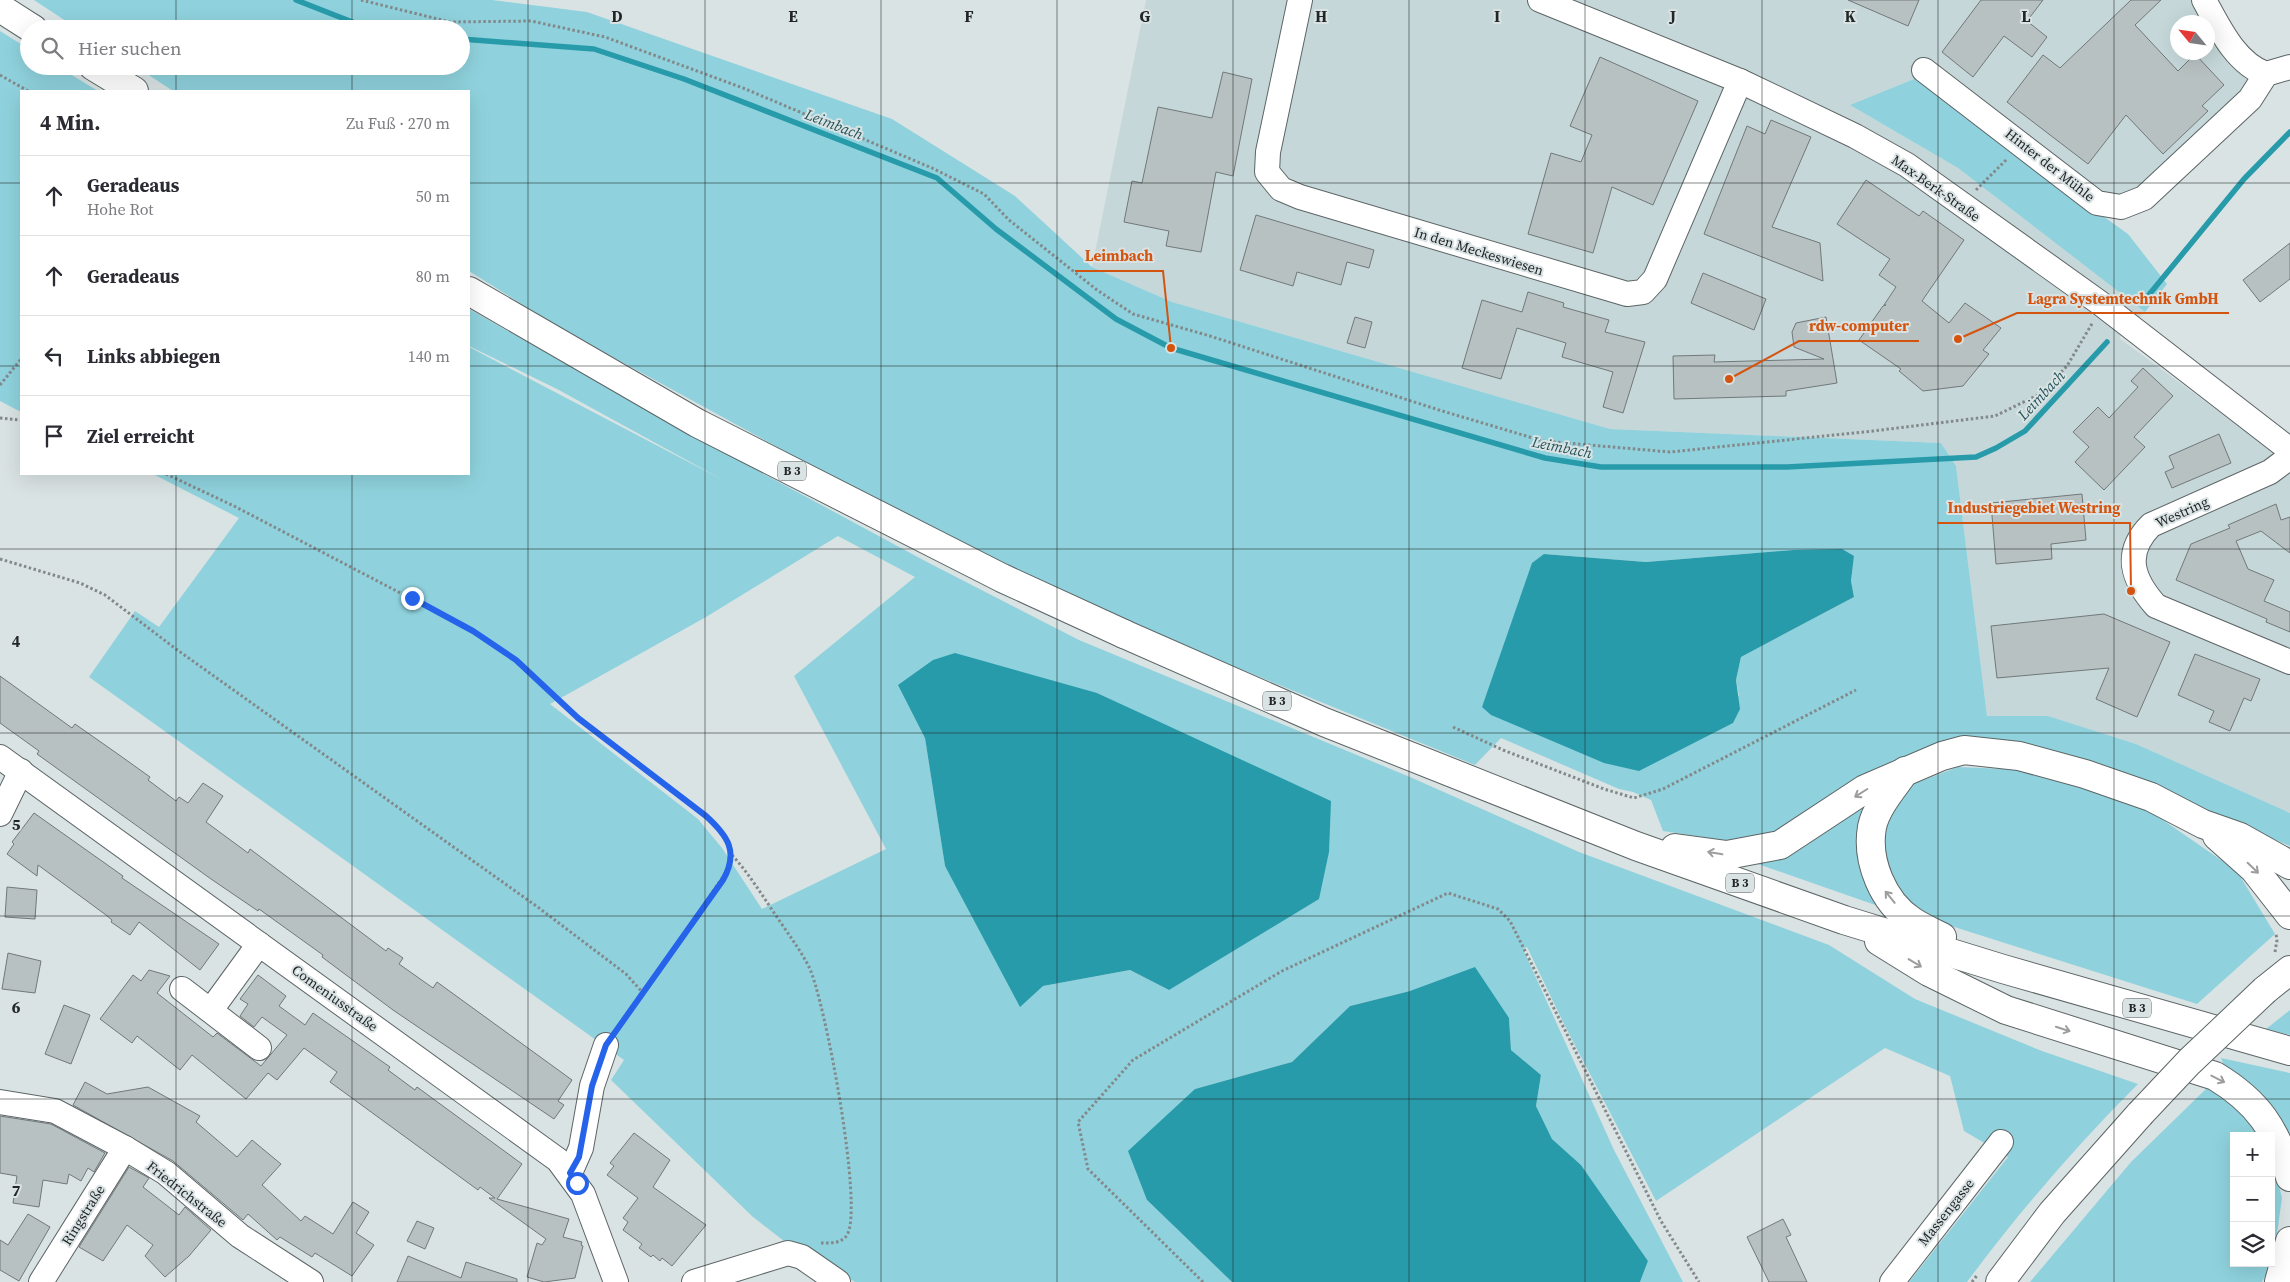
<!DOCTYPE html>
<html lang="de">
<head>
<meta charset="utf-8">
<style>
  body { margin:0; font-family:"Source Serif 4",serif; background:#f2f2f3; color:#2b2b33 }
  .controls { position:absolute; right:15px; bottom:15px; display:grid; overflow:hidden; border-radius:0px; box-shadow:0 5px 20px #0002 }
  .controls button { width:45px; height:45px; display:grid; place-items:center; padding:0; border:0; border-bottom:1px solid #e1e1e2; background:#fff; color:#2b2b33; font:25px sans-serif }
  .compass { position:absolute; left:2170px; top:15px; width:45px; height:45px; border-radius:50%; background:#fff; box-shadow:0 5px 20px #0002; rotate:299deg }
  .stop { position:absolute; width:15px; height:15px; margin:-11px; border:4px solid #2563eb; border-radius:50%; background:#fff }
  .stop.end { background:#2563eb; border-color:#fff; box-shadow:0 1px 5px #0008 }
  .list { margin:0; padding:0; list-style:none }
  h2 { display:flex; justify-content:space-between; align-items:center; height:65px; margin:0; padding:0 20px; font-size:21px }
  h2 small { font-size:16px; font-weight:400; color:#7c7c81 }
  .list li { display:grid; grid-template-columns:32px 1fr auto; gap:15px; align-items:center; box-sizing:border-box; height:80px; padding:0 20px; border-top:1px solid #e1e1e2 }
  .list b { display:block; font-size:19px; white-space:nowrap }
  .list p { margin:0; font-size:16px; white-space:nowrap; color:#7c7c81 }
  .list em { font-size:16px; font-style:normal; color:#7c7c81 }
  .icon { flex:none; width:28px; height:28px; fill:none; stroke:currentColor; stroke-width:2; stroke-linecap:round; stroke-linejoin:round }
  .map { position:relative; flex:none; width:2290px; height:1282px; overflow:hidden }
  .search { position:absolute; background:#fff; box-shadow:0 5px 20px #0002; left:20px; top:20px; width:450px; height:55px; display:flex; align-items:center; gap:12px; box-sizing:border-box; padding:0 18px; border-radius:28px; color:#7c7c81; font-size:19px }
  .panel { position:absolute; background:#fff; box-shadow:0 5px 20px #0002; left:20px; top:90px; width:450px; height:385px; border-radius:0px }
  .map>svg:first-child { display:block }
</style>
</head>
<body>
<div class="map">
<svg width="2290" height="1282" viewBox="0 0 2290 1282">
  <rect width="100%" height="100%" fill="#dae3e4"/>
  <!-- built -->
  <path fill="#c5d7d9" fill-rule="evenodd" d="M1146,0H2208L2257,80L2104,217L2022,158L1919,71L1914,79L1850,105L1958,168L2145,312L2119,338L2290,464V813L2136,744L2048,716H1987L1956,466L1941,443L1610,429L1172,302L1092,267ZM2178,22H2208V52H2178Z"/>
  <!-- green -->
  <g fill="#8fd2dd" fill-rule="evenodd">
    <path d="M34,0H492L587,12L892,119L1015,196L1092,267L1172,302L1610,429L1941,443L1956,466L1987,716H2048L2136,744L2290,813V846L2175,796L2057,751L2002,744L1780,837L1729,841L1663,831L1651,800L1633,792L1619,789L1501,738L1475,765L1174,642L968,547L799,459L558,327L469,271V91H173L135,66H461V29H78ZM1793,550L1854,556L1851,581L1854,597L1741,657L1736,680L1739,696L1544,554L1646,562Z"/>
    <polygon points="0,31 29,49 29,66 57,66 98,91 21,91 21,412 0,401"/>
    <polygon points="1919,71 2022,158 2128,234 2167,284 2145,312 1958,168 1850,105 1914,79"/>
    <path d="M469,309L686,432L927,562L1079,640L1410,777L1579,852L1829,945L1915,999L2042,1051L2138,1084C2076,1146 2019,1212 1967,1282H1909L2008,1157L1964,1131L1950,1076L1885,1048L1656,1201L1564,1024L1527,947L1523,949L1614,1150L1683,1282H1640L1648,1261L1581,1165L1552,1139L1536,1106L1541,1075L1511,1050L1509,1018L1410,991L1350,1006L1292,1062L1195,1089L1147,1200L1232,1282H855L784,1241L753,1217L611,1080L624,1060L89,677L135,611L159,627L239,518L153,474H469V347L723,480L557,389L469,346ZM838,536L915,577L794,676L886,849L762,909L722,848L698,819L550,704L706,617ZM1097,693L1185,735L1169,990L1130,970L1043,986L945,866L925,738Z"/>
    <polygon points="1958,767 2029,770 2147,809 2237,871 2275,934 2197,1004 1948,925 1917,910 1895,887 1885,867 1883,836 1890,810 1913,784"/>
    <polygon points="1878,790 1881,907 1749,861"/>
    <polygon points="2290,1010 2290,1035 2266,1029"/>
    <polygon points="2221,1058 2290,1073 2290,1146 2227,1073"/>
    <polygon points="2210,1085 2240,1109 2261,1136 2234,1136 2234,1263 2271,1263 2271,1152 2282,1198 2273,1262 2262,1282 2030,1282 2131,1162"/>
  </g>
  <!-- water -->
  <g fill="#289baa">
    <polygon points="1842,549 1854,556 1851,581 1854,597 1741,657 1736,680 1740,709 1733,723 1639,771 1604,763 1491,715 1482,707 1532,563 1544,554 1646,562 1793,550"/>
    <polygon points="955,653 1097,693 1331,801 1329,852 1319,899 1169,990 1130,970 1043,986 1020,1007 945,866 925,738 898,685 933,660"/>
    <polygon points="1475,967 1509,1018 1511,1050 1541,1075 1536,1106 1552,1139 1581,1165 1648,1261 1640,1282 1232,1282 1147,1200 1128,1151 1195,1089 1292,1062 1350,1006 1410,991"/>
  </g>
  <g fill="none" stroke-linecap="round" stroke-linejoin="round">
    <!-- stream -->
    <g stroke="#289baa" stroke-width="5.5">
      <polyline points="296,0 365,27 381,29"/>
      <polyline points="461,39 594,49 684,79 937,178 996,229 1116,319 1171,348 1545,458 1601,467 1787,467 1976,457 1996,448 2025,431 2107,342"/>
      <polyline points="2143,302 2244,179 2290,132"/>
    </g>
  </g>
  <!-- building -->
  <g fill="#b8c1c2" stroke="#71787a">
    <polygon points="1848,0 1919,0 1908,26"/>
    <polygon points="1981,0 2043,0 2027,21 2047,37 2032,57 2004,36 1973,77 1942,52"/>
    <polygon points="2131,0 2161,0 2135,25 2178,71 2195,54 2224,85 2202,106 2208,111 2163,154 2126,115 2088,164 2007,102 2043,55 2060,68"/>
    <polygon points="1600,57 1698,101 1653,205 1612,187 1593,253 1528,234 1551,153 1581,162 1592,135 1570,126"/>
    <polygon points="1223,72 1252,79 1233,176 1216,172 1201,252 1166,246 1169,231 1124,222 1132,181 1142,183 1158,107 1212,118"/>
    <polygon points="1771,120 1811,137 1772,227 1820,243 1823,281 1704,234 1747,126 1765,134"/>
    <polygon points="1866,180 1919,216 1923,211 1964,240 1922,301 1949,323 1965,303 2001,328 1983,350 1989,354 1963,386 1923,391 1899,371 1901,369 1859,340 1883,306 1886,305 1884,305 1896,287 1879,275 1890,259 1837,224"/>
    <polygon points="1256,215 1374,250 1369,268 1347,262 1341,285 1297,272 1293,286 1240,270"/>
    <polygon points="2290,243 2290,279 2260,302 2243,280"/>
    <polygon points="1703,273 1766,299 1754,330 1691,303"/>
    <polygon points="1528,292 1564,303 1563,307 1609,320 1605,332 1645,342 1623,413 1603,407 1613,372 1562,357 1566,343 1517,328 1501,379 1462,368 1482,300 1522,312"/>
    <polygon points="1355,317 1372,322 1365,348 1347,343"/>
    <polygon points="1826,317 1837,383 1786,391 1786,396 1674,399 1673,356 1715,355 1714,362 1824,359 1794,347 1792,332 1796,323"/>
    <polygon points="2143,368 2173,396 2134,437 2145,447 2104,490 2075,462 2089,447 2073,432 2098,407 2109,418 2138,387 2131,381"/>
    <polygon points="2219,434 2231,463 2172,488 2165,472 2174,468 2169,456"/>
    <polygon points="2082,494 2086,540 2051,544 2052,559 1996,564 1991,503"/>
    <polygon points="2276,504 2281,520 2290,517 2290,553 2261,531 2236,541 2248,569 2274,580 2264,601 2290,612 2290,632 2266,622 2267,619 2176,580 2191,544 2230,528 2228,525"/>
    <polygon points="2104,614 2170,642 2137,717 2096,699 2109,668 1997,678 1991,626"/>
    <polygon points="2195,654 2260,679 2251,701 2244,698 2230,731 2209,722 2214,711 2178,695"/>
    <polygon points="0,676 72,728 75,724 115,752 150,777 148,780 176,801 179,797 188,803 203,783 223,796 206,822 248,853 250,849 386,951 388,948 403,958 399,964 433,988 437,982 572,1080 558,1101 564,1105 554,1119 393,1010 322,957 323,955 259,909 258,911 211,879 37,754 39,751 0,723"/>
    <polygon points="34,813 123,876 122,878 219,944 200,970 139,922 130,935 111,922 112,920 106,915 38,865 37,876 7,854 14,844 12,842"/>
    <polygon points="7,887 37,890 35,919 5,917"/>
    <polygon points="8,953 41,961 35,993 2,989"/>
    <polygon points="149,970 170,976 157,993 213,1037 217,1033 261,1066 287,1035 262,1017 254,1027 240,1016 248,1004 240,999 258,975 286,996 279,1006 305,1025 313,1013 390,1067 388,1070 415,1090 417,1087 522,1164 497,1199 569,1219 563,1237 582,1242 581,1245 583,1246 575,1278 544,1282 527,1277 537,1243 542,1245 546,1239 489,1198 495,1198 480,1187 478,1190 330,1082 337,1072 304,1048 277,1080 268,1073 246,1099 192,1055 180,1070 137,1036 132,1043 100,1019 133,975 141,981"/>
    <polygon points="64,1005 90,1015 71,1064 45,1054"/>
    <polygon points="85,1082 107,1094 148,1087 200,1116 196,1122 237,1157 252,1140 281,1164 262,1185 301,1221 305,1216 333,1234 353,1202 369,1212 356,1233 374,1245 352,1276 315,1253 312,1257 280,1237 277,1240 248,1214 243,1220 173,1161 73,1105"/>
    <polygon points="0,1116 51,1124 105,1153 94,1172 88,1168 81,1181 69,1174 67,1184 43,1180 39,1207 13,1203 17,1176 0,1173"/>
    <polygon points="634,1133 670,1160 653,1187 706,1225 672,1266 662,1258 660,1261 653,1255 651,1257 639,1248 642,1244 623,1230 628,1222 623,1218 638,1198 607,1175 614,1166 610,1163"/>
    <polygon points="129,1167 149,1178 143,1187 179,1215 185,1207 211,1230 189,1256 165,1277 145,1256 153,1245 127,1225 103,1261 79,1247"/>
    <polygon points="28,1214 50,1227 19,1281 0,1270 0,1240 8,1245"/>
    <polygon points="1783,1219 1791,1235 1786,1237 1807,1282 1769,1282 1747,1237"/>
    <polygon points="417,1221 434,1228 425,1249 407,1241"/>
    <polygon points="408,1256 461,1278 466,1262 517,1279 517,1282 397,1282"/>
  </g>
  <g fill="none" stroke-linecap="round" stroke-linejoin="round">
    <defs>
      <g id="street">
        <polyline points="1300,0 1268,152 1267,172 1281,189 1300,197 1627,294 1643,292 1655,279 1740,81"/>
        <polyline points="1540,0 1740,81 1855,136 1907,165 2100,303 2290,450"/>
        <path d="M2204,0C2219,27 2235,63 2266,74"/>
        <polyline points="1924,70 2097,203 2121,207 2144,198 2250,99 2266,74 2290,67"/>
        <path d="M2290,457L2270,472L2151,525C2123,553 2132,579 2156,606L2290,662"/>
        <polyline points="0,757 558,1160 583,1194 616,1282"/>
        <polyline points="0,814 21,771"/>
        <polyline points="182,989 259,1048"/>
        <polyline points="211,1010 259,944"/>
        <polyline points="0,1102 55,1111 125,1148 166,1173 240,1236 311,1282"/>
        <polyline points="570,1173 581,1148 592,1086 606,1045"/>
        <polyline points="41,1282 125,1148"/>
        <polyline points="694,1282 788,1253 802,1257 838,1282"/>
        <polyline points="1892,1282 2001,1142"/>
      </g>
      <g id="secondary">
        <polyline points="2265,990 2290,970"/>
        <polyline points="2000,1282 2052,1213 2140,1114"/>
      </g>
      <g id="primary">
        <polyline points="0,8 33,29"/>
        <polyline points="93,66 134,91"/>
        <polyline points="469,291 697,423 1002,578 1124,634"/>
      </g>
      <g id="highway">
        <polyline points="1124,634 1324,722 1636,846 1844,920 2003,969 2290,1051"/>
        <path d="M1905,771C1894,787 1876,807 1872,827C1866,861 1883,902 1912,921C1921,927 1932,932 1942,937"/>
        <polyline points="2217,836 2254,869 2290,915"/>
        <polyline points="1675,848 1727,855 1780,845 1865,789 1942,756 1964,750 2019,756 2085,774 2151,797 2203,824 2240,837 2290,865"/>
        <path d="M1879,941L1929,972L2006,1010L2215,1076C2258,1102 2276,1129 2290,1177"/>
        <polyline points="2279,1282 2290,1241"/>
      </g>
    </defs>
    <!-- street casing -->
    <use href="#street" stroke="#5d6566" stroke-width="26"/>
    <!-- secondary casing -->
    <use href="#secondary" stroke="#5d6566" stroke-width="30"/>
    <!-- primary casing -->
    <use href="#primary" stroke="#5d6566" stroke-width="30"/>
    <!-- highway casing -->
    <use href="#highway" stroke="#5d6566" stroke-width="30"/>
    <!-- path -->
    <g stroke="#83898a" stroke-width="3" stroke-dasharray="2.5 2.5" stroke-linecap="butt">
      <polyline points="361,0 450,22 531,21 605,37 743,88 932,168 984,194 1009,220 1097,290 1133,314 1210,336 1439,410 1543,441 1670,452 1873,431 1995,416 2040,394 2067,366 2093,322"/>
      <polyline points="0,75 28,91"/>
      <polyline points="1976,190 2007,159"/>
      <polyline points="0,385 21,359"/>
      <polyline points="0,418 21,420"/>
      <path d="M166,474L234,506L473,631L516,660L578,718L713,822C726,836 735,850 729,868L643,993"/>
      <polyline points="0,559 80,583 105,595 176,649 539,908 626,974 643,993 618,1028"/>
      <polyline points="1453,727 1503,750 1604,789 1634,798 1663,789 1856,690"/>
      <path d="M732,855C751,876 765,900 781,923C791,938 801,951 809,967C825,1000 864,1208 847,1235C841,1244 830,1243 820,1243"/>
      <polyline points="2275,952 2277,940 2276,934"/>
      <polyline points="1203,1282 1088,1169 1078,1122 1133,1060 1282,971 1448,893 1498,909 1510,921 1661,1221 1699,1282"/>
      <polyline points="1972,1282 1978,1274"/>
    </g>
    <!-- street -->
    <use href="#street" stroke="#fff" stroke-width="24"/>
    <!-- secondary -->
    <use href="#secondary" stroke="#fff" stroke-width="28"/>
    <!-- primary -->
    <use href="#primary" stroke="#fff" stroke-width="28"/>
    <!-- highway -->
    <use href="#highway" stroke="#fff" stroke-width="28"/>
    <defs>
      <polyline id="secondary-bridge" points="2140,1114 2189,1062 2265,990"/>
    </defs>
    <!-- secondary-bridge casing -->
    <use href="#secondary-bridge" stroke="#5d6566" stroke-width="30" stroke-linecap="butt"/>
    <!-- secondary-bridge -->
    <use href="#secondary-bridge" stroke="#fff" stroke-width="28"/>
  </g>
  <!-- one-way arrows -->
  <defs><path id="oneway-shaft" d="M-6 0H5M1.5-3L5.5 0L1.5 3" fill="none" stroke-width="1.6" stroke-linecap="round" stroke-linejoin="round" transform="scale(1.25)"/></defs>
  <g stroke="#9c9d9e">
    <use href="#oneway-shaft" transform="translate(1861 793) rotate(148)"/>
    <use href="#oneway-shaft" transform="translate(1715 853) rotate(-170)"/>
    <use href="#oneway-shaft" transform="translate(2253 868) rotate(44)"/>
    <use href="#oneway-shaft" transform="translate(1890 897) rotate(-129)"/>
    <use href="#oneway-shaft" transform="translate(1915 963) rotate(31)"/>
    <use href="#oneway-shaft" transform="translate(2063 1029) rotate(18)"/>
    <use href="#oneway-shaft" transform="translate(2218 1079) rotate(27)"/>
  </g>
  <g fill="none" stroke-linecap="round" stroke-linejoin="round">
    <!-- route -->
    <path stroke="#2563eb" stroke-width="6" d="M412,598L473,631L516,660L578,718L706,816C728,836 739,852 723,880L606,1045L592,1086L579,1157L570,1173L577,1183"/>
  </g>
  <!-- grid -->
  <path fill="none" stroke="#232627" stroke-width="1" stroke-opacity="0.55" d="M176,0V29M352,0V29M528,0V1282M705,0V1282M881,0V1282M1057,0V1282M1233,0V1282M1409,0V1282M1585,0V1282M1762,0V1282M1938,0V1282M2114,0V1282M176,66V91M352,66V91M0,183H21M469,183H2290M0,366H21M469,366H2290M176,474V1282M352,474V1282M0,549H2290M0,733H2290M0,916H2290M0,1099H2290"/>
  <g text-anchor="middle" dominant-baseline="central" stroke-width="4" stroke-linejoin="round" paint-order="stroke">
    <!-- shield labels -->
    <g fill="#dae3e4" stroke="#5a5f60" stroke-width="1">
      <rect x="778" y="461.5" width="28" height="19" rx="4"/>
      <rect x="1263" y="691.5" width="28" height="19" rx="4"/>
      <rect x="1726" y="873.5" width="28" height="19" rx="4"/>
      <rect x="2123" y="998.5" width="28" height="19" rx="4"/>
    </g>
    <g font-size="12" font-weight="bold" fill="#232627">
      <text x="792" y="471">B 3</text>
      <text x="1277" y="701">B 3</text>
      <text x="1740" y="883">B 3</text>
      <text x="2137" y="1008">B 3</text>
    </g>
    <!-- street labels -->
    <g font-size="14" fill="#232627" stroke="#dae3e4">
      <text transform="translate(2050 165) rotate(38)">Hinter der Mühle</text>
      <text transform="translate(1936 188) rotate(35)">Max-Berk-Straße</text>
      <text transform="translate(1479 251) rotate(17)">In den Meckeswiesen</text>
      <text transform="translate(2182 512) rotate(-24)">Westring</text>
      <text transform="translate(335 998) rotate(36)">Comeniusstraße</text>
      <text transform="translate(187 1194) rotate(38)">Friedrichstraße</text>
      <text transform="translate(1946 1212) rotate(-52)">Massengasse</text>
      <text transform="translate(83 1215) rotate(-58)">Ringstraße</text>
    </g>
    <!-- water labels -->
    <g font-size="15" font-style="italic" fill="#25545b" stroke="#dae3e4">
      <text transform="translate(834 124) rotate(21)">Leimbach</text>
      <text transform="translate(2041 395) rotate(-47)">Leimbach</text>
      <text transform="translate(1562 447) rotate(11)">Leimbach</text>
    </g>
  </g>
  <g font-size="16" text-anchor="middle" font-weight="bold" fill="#232627" stroke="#dae3e4" stroke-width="4" stroke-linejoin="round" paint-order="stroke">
    <text x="617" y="22">D</text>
    <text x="793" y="22">E</text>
    <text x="969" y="22">F</text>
    <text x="1145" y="22">G</text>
    <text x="1321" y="22">H</text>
    <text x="1497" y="22">I</text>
    <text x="1673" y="22">J</text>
    <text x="1850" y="22">K</text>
    <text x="2026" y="22">L</text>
    <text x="16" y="647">4</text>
    <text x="16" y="830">5</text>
    <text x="16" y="1013">6</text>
    <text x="16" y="1196">7</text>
  </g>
  <!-- callouts -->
  <path fill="none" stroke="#d4540f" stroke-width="2" d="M1171 348L1163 271H1075M1958 339L2017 313H2229M1729 379L1799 341H1919M2131 591L2130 523H1937"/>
  <g fill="#d4540f" stroke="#dae3e4" stroke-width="2">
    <circle cx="1171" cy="348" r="5"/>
    <circle cx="1958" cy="339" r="5"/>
    <circle cx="1729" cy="379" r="5"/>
    <circle cx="2131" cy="591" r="5"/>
  </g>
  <g font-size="15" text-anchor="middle" font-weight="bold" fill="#d4540f" stroke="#dae3e4" stroke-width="4" stroke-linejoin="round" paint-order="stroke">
    <text x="1119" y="261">Leimbach</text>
    <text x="2123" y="304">Lagra Systemtechnik GmbH</text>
    <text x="1859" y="331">rdw-computer</text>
    <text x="2034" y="513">Industriegebiet Westring</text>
  </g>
</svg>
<div class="controls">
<button>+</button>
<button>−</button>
<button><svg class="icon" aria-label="layers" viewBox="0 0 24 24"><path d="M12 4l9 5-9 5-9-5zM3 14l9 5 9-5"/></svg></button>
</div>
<svg class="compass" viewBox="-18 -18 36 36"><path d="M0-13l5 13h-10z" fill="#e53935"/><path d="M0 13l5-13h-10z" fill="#7c7c81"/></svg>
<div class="stop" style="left:577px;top:1183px"></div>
<div class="stop end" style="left:412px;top:598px"></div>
<div class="search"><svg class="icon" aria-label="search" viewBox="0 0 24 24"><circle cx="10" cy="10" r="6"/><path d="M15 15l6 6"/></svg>Hier suchen</div>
<section class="panel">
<h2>4 Min.<small>Zu Fuß · 270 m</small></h2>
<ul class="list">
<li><svg class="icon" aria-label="ahead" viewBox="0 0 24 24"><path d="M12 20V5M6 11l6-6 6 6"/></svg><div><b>Geradeaus</b><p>Hohe Rot</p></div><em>50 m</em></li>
<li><svg class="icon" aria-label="ahead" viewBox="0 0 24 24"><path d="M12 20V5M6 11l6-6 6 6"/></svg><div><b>Geradeaus</b></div><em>80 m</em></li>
<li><svg class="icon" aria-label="left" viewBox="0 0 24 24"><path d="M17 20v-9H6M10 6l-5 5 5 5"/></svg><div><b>Links abbiegen</b></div><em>140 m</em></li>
<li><svg class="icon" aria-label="arrive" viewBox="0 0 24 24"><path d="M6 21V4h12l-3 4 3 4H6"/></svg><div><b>Ziel erreicht</b></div></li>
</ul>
</section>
</div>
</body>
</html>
